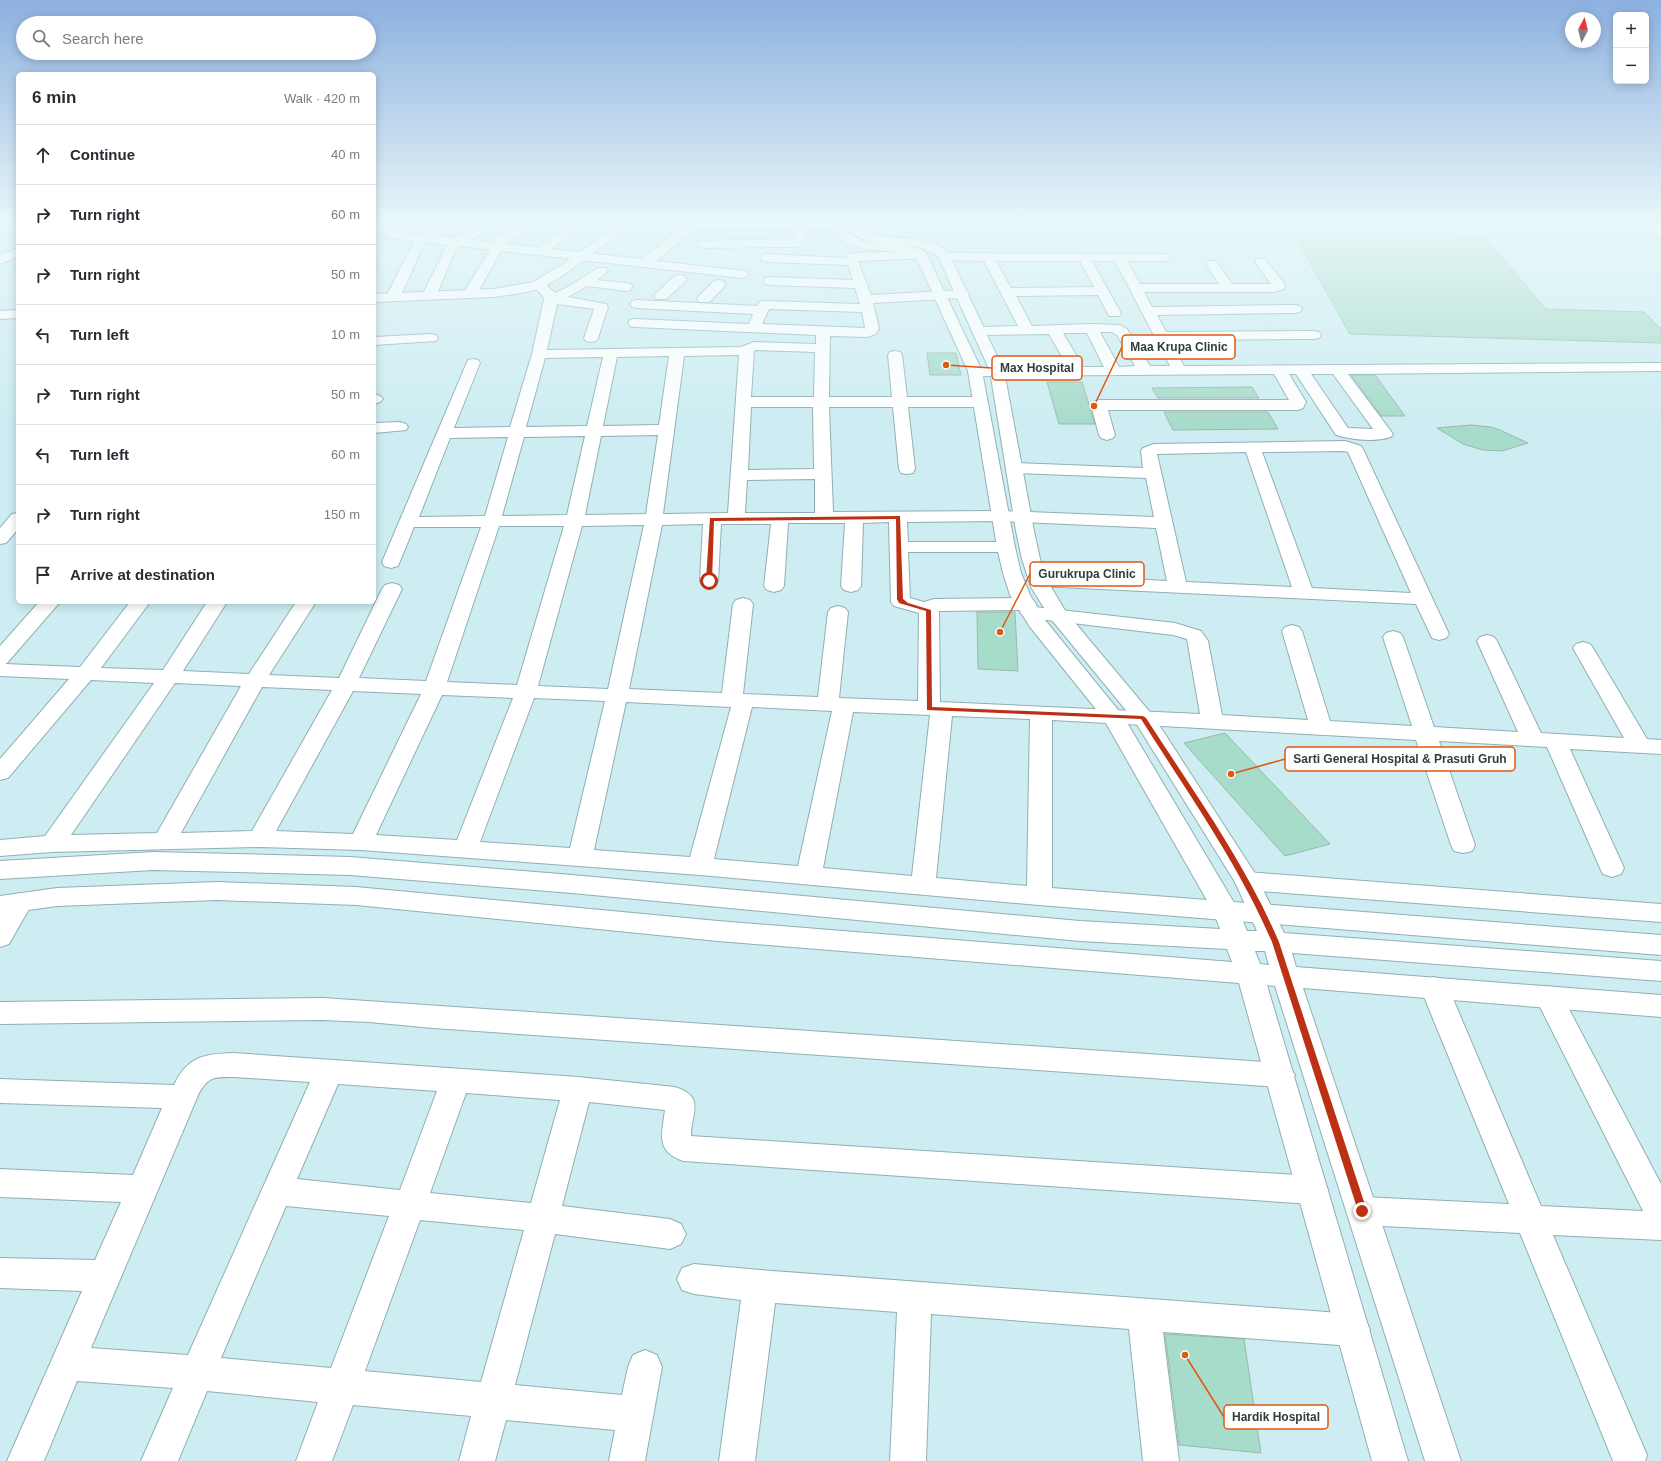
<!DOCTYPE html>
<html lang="en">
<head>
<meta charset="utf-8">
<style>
  body { margin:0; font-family:Arial,sans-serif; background:#f7f7f7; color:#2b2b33 }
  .controls { position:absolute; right:12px; top:12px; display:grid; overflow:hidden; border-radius:6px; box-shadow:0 2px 10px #0003 }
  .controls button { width:36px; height:36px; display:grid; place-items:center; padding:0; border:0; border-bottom:1px solid #e1e1e2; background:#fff; color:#2b2b33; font:20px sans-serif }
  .compass { position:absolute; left:1565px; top:12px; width:36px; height:36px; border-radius:50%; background:#fff; box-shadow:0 2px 10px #0003; rotate:7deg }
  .stop { position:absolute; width:12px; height:12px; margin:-9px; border:3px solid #bc3114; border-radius:50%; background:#fff }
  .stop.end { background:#bc3114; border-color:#fff; box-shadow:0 1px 4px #0008 }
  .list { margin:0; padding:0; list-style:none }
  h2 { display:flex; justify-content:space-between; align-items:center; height:52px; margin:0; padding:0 16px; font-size:17px }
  h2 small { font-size:13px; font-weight:400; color:#7c7c81 }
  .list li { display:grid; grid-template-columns:26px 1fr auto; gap:12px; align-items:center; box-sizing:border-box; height:60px; padding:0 16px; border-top:1px solid #e1e1e2 }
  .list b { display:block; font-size:15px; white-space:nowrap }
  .list em { font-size:13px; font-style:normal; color:#7c7c81 }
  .icon { flex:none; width:22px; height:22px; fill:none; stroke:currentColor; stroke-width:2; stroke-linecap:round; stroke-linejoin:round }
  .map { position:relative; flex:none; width:1661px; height:1461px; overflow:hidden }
  .search { position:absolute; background:#fff; box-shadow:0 2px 10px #0003; left:16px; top:16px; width:360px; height:44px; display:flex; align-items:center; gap:10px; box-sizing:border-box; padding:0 14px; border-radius:22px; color:#7c7c81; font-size:15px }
  .panel { position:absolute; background:#fff; box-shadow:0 2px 10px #0003; left:16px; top:72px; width:360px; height:532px; border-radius:6px }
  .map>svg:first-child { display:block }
</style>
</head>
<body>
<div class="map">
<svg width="1661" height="1461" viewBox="0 0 1661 1461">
  <rect width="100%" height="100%" fill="#cdedf2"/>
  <!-- building -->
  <g fill="#a7dbca" stroke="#9bb8ae">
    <polygon points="1292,231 1483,236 1546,309 1644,312 1661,329 1661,343 1350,334"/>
    <polygon points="927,353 956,353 961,375 930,375"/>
    <polygon points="1351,375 1375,375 1405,416 1381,416"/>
    <polygon points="1047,382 1082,382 1095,424 1059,424"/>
    <polygon points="1252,387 1259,398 1158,398 1152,388"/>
    <polygon points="1164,412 1268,412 1278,429 1173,430"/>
    <polygon points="1471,425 1491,427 1500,430 1528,443 1502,451 1483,450 1463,444 1437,428"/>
    <polygon points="977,612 1015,612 1018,671 978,669"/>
    <polygon points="1225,733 1330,844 1285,856 1184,743"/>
    <polygon points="1165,1334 1244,1339 1261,1453 1179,1445"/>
  </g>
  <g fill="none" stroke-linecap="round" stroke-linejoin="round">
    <defs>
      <g id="street">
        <path d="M404,221H418L401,232L420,234L444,221H458L456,223L435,236L456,238L485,221H499L497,223L471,240L490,242L527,221H541L539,223L505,244L537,247L579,221H592L590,223L551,249L642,259L682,227L653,224L649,223L647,221C697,221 747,222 797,222V221H809L808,222H840L844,224L846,226L844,228L840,230H807L801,246L797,247L702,248L698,247L696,244L698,241L792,239L795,230H716L696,228L656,261L746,271L748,274L746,277L742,278L501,251L477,294L475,297H465L463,294L490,250L461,246L456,249L436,296L434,299H424L422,296L447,245L425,242L400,297L398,300H388L386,297L414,241L389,238L385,233Z"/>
        <polygon points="1006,221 1078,221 1084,224 1082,226 1078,228 1012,224 1008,223"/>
        <polygon points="1455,221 1467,221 1469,224 1467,226 1459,226"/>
        <polygon points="1645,221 1657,221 1661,227 1661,239 1657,238"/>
        <polygon points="18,248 18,257 0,264 0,255"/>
        <path d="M921,251L925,252L927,255L925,258L858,261L871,295L962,290L967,291L969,294L967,297L962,298L873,303L879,328L876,334L867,337L830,336L829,397H892L888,355L890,352L895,351L900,352L902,355L907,397H980L985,399L988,402L985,405L980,407H908L915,469L913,473L907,474L901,473L899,469L893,407H829L833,512L1000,511L1154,517L1146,478L1014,473L1008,472L1006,468L1008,464L1014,463L1143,468L1141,451L1143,448L1154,444L1345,441L1361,446L1363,449L1449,634L1446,638L1439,640L1432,638L1416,604L1038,586L1031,584L1029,580L1031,576L1038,574L1167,581L1156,528L1000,521L907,522L908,542H1006L1012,543L1015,547L1012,551L1006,552H908L910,598L924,602L934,599L1026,598L1033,600L1036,604L1034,607L1175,623L1201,631L1208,641L1222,715L1308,720L1282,631L1285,627L1292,625L1299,627L1302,631L1330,721L1412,726L1383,637L1386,633L1393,631L1400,633L1403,637L1434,727L1518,732L1477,641L1480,637L1487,635L1494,637L1497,641L1541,733L1624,738L1573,648L1576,644L1583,642L1590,644L1593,648L1647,739L1661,740V754L1570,749L1624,868L1621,874L1612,877L1603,874L1600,868L1547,747L1439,741L1475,845L1472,851L1463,853L1454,851L1451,845L1416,740L1052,720V888L1661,935V955L1039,905L700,875L361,850L260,847L52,852L0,856V840L45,836L154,683L91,680L8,778L0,780V759L69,679L0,676V646L39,602H60L7,663L5,664L80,667L130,602H150L101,668L163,670L207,602H227L183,671L249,674L296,602H316L269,675L339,678L382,589L385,585L392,583L399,585L402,589L359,678L426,681L481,527H414L398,566L391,568L384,566L382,562L468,360L473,359L478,360L480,363L454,428L510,427L532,354L544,299L543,296L532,285L533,282H543L555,293L566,288L598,268H606L608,271L597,280L626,283L631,284L632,287L631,290L626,291L587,286L568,297L606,304L608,307L598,338L596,341L591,342L586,341L584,338L594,309L557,304L547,350L741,347L754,342L816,344V335L635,327L630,326L628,323L630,320L635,319L749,324L753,314L637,308L632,307L630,304L632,301L637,300L757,306L759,302L764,301L860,304L855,288L770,285L765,284L764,281L765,278L770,277L853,280L848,265L766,262L762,261L760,258L762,255L766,254L846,258L849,254L853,253ZM769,309L862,312L865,328L762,324ZM756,350L815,352L814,397H751L754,351ZM739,355L728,513L663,514L684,356ZM669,356L659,425L603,426L617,357ZM603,357L587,426L526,427L545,358ZM751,407H813L814,469L748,470ZM658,435L646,514L585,515L601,436ZM585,436L567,515L502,516L524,437ZM508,437L485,516L419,517L450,438ZM1344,451L1348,452L1411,593L1312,588L1262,452ZM1246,452L1292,587L1186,582L1157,454ZM815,479V513H745L747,480ZM889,522L891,602L894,606L919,613L918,701L839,698L848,612L845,608L838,606L831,608L828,612L818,697L743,694L753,604L750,600L743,598L736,600L733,604L722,693L629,689L662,525L703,524L700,581L702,585L709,587L716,585L718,581L721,524H771L764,586L767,590L774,592L781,590L784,586L788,523H845L841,586L844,590L851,592L858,590L861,586L863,523ZM644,525L608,689L538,686L582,526ZM499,526H564L517,685L447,682ZM1022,610L1020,612L1023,616L1030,618L1173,635L1187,639L1200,714L940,702L939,611ZM175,683L241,686L157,833L71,835ZM262,687L332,690L252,831L181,833ZM353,691L421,694L353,834L276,831ZM442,695L513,698L457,840L376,835ZM534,698L605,701L570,848L480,842ZM626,702L731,707L690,857L594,850ZM752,707L832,711L798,866L714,859ZM853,712L930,715L912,876L823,868ZM952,716L1030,719L1027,886L936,878Z"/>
        <path d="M945,253L1168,254L1170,257L1168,260L1164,261H1127L1140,284H1219L1206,264L1208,261H1216L1232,284H1271L1255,262L1257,259H1265L1284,283L1285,286L1284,289L1274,292H1144L1152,307L1295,305L1300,306L1302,309L1300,312L1295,313L1157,315L1166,332L1314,331L1319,332L1321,335L1319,338L1314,339L1170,340L1184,366L1661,363V371L1348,374L1393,434L1391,437C1374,442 1353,440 1336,435L1296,374H1289L1306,402L1303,408L1298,410H1108L1115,435L1113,438L1107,440L1101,438L1099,435L1091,405L1094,402L1099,400H1289L1274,374L975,376L970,375L968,372L970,369L975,368L1068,367L1049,334L979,335L974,334L972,331L974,328L979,327L1018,326L984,261L941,260L939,257L941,254ZM996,261H1080L1094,287L1011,288ZM1092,261H1115L1170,366H1150L1127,329L1120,325L1091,324L1032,326L1016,296L1098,295L1109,316H1119L1121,313ZM1100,332H1112L1117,335L1135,366L1119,367ZM1063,333H1087L1104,367H1083ZM1311,374H1333L1373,429L1348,428Z"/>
        <polygon points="680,275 685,276 686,279 685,282 666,299 656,299 654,296 656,293 675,276"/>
        <polygon points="719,280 724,281 725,284 724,287 709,302 699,302 697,299 699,296 714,281"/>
        <polygon points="431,334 436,335 438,338 436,341 374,345 374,337"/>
        <polygon points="374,394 380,396 383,399 380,402 374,404"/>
        <polygon points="400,422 406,424 408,427 406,430 374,433 374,423"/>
        <polygon points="18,513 18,529 6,543 0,544 0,528 12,514"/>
        <polygon points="1247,872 1661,904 1661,922 1247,890 1238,887 1234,881 1238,875"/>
        <polygon points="20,893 29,896 33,902 9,944 0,947 0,914 11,896"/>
        <polygon points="1434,977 1444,980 1448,987 1541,1206 1643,1211 1535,997 1539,990 1549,986 1559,990 1661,1184 1661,1240 1553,1235 1647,1455 1645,1461 1613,1461 1520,1233 1363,1225 1352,1221 1347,1211 1352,1201 1363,1197 1509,1204 1420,987 1424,980"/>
        <polygon points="323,998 1280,1063 1290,1067 1295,1075 1290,1083 1280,1087 433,1028 369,1022 323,1020 0,1024 0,1002"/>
        <path d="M234,1053L578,1077L675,1087C706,1097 691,1112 691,1136L1312,1176L1323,1180L1328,1190L1323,1200L1312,1204L683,1161C655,1151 662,1134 665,1110L589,1102L562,1206L670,1219L681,1224L686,1234L681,1244L670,1249L555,1234L515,1385L622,1395L628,1367L633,1355L645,1350L657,1355L662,1367L645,1461H609L615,1430L506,1420L495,1461H459L471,1416L353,1405L332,1461H296L318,1402L207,1391L178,1461H141L173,1388L77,1381L44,1461H7L82,1291L0,1288V1258L95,1260L121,1202L0,1197V1169L133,1175L162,1108L0,1103V1079L174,1085C188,1056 204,1054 234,1053ZM234,1077L310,1082L188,1355L91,1348L199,1093C209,1076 215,1077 234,1077ZM338,1084L437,1091L400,1190L297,1179ZM466,1093L560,1100L531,1203L430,1193ZM286,1206L389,1216L331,1368L221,1358ZM420,1220L524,1230L481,1382L365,1371Z"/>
        <polygon points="694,1264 760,1270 1353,1314 1365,1318 1370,1330 1365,1342 1353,1346 1163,1332 1179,1461 1143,1461 1129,1329 931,1314 926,1461 890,1461 897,1312 775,1303 755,1461 719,1461 741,1300 694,1294 682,1290 677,1279 682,1268"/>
      </g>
      <g id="secondary">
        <polygon points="623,221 636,221 571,270 543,288 522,293 494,297 374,302 374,294 494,289 533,282 563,264"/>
        <path d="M833,221H845L848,233C859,241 869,242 883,243L865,240L854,235L849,221H861L863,230L870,234C891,240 935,234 949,254L1004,371L1034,531L1040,559L1051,587L1066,612L1154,717L1256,875L1284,933L1661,961V981L1292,953L1296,967L1661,995V1017L1303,988L1461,1461H1425L1275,986L1267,985L1408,1461H1372L1239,983L718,941L356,905L217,900L57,906L0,914V896L57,888L217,882L356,887L718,921L1232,962L1227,949L1080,941L572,893L350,875L153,870L0,879V861L153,852L350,857L572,875L1080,921L1220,929L1213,911L1103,718L1030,627L1010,595L1003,573L997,547L968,371L916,257L902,252L870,250L846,244L836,235ZM902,244L921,248L938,256L990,371L1016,531L1022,559L1031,587L1051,619L1134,720L1235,882L1257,931H1247L1239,911L1123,716L1045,620L1030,595L1021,573L1015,547L982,371L927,255C922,248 910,246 902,244ZM1255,951H1265L1269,965L1260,964Z"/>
        <polygon points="18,310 18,318 0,319 0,311"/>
      </g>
    </defs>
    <!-- street casing -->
    <use href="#street" stroke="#90afb4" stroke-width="2"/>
    <!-- secondary casing -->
    <use href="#secondary" stroke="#90afb4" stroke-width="2"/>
    <!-- street -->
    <use href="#street" fill="#fff" fill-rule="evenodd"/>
    <!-- secondary -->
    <use href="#secondary" fill="#fff" fill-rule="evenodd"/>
  </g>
  <!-- sky -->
  <linearGradient id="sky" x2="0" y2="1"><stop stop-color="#8cb0df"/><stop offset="0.52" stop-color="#e8f7f9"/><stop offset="1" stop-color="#e8f7f9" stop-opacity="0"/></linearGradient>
  <rect width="1661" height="425" fill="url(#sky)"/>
  <!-- route -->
  <path fill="#bc3114" d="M900,516L903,599L908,603L931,610L932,707L1143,716L1146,718C1193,791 1245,862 1279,942L1367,1211L1366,1214L1362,1215L1359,1214L1358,1211L1272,942C1238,863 1187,792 1141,719L927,710L926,611L899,603L897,599L896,519L714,521L712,581L709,582L706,581L710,518Z"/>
  <!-- callouts -->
  <path fill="none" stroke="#df580f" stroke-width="1.5" d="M1094 406L1122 347M946 365L992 368M1000 632L1030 574M1231 774L1285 759M1185 1355L1224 1417"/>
  <g fill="#df580f" stroke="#fff" stroke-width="1.5">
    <circle cx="1094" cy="406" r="4"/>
    <circle cx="946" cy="365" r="4"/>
    <circle cx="1000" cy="632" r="4"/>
    <circle cx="1231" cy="774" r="4"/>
    <circle cx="1185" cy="1355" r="4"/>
  </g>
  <g fill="#fff" stroke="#df580f" stroke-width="1.5">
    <rect x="1122" y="335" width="113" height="24" rx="4"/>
    <rect x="992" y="356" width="90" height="24" rx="4"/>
    <rect x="1030" y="562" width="114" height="24" rx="4"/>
    <rect x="1285" y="747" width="230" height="24" rx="4"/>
    <rect x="1224" y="1405" width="104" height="24" rx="4"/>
  </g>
  <g font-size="12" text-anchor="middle" font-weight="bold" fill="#303d3f">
    <text x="1179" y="351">Maa Krupa Clinic</text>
    <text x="1037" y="372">Max Hospital</text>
    <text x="1087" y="578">Gurukrupa Clinic</text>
    <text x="1400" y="763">Sarti General Hospital &amp; Prasuti Gruh</text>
    <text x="1276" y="1421">Hardik Hospital</text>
  </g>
</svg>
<div class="controls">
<button>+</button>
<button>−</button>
</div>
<svg class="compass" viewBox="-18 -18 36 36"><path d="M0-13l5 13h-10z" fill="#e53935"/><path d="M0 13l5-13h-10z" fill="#7c7c81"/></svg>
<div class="stop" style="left:709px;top:581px"></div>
<div class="stop end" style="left:1362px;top:1211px"></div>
<div class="search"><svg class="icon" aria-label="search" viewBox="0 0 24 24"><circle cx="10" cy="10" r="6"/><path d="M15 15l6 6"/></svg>Search here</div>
<section class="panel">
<h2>6 min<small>Walk · 420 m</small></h2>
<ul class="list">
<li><svg class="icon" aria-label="ahead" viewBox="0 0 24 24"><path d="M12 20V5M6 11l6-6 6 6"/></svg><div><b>Continue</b></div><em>40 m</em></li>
<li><svg class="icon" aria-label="right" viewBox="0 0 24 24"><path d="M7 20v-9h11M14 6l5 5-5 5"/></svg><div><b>Turn right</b></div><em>60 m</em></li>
<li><svg class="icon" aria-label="right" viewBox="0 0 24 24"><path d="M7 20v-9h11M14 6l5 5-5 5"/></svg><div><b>Turn right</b></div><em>50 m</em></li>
<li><svg class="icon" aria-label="left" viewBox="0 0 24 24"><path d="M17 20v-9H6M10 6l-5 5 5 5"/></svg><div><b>Turn left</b></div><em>10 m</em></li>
<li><svg class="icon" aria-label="right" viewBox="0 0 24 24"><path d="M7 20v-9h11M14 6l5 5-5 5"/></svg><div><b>Turn right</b></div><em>50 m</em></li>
<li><svg class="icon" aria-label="left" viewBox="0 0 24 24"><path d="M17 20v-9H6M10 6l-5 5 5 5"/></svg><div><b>Turn left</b></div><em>60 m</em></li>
<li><svg class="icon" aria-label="right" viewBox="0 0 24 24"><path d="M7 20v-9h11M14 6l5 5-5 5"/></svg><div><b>Turn right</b></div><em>150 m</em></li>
<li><svg class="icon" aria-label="arrive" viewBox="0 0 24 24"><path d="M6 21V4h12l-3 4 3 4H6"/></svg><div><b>Arrive at destination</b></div></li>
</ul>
</section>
</div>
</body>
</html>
